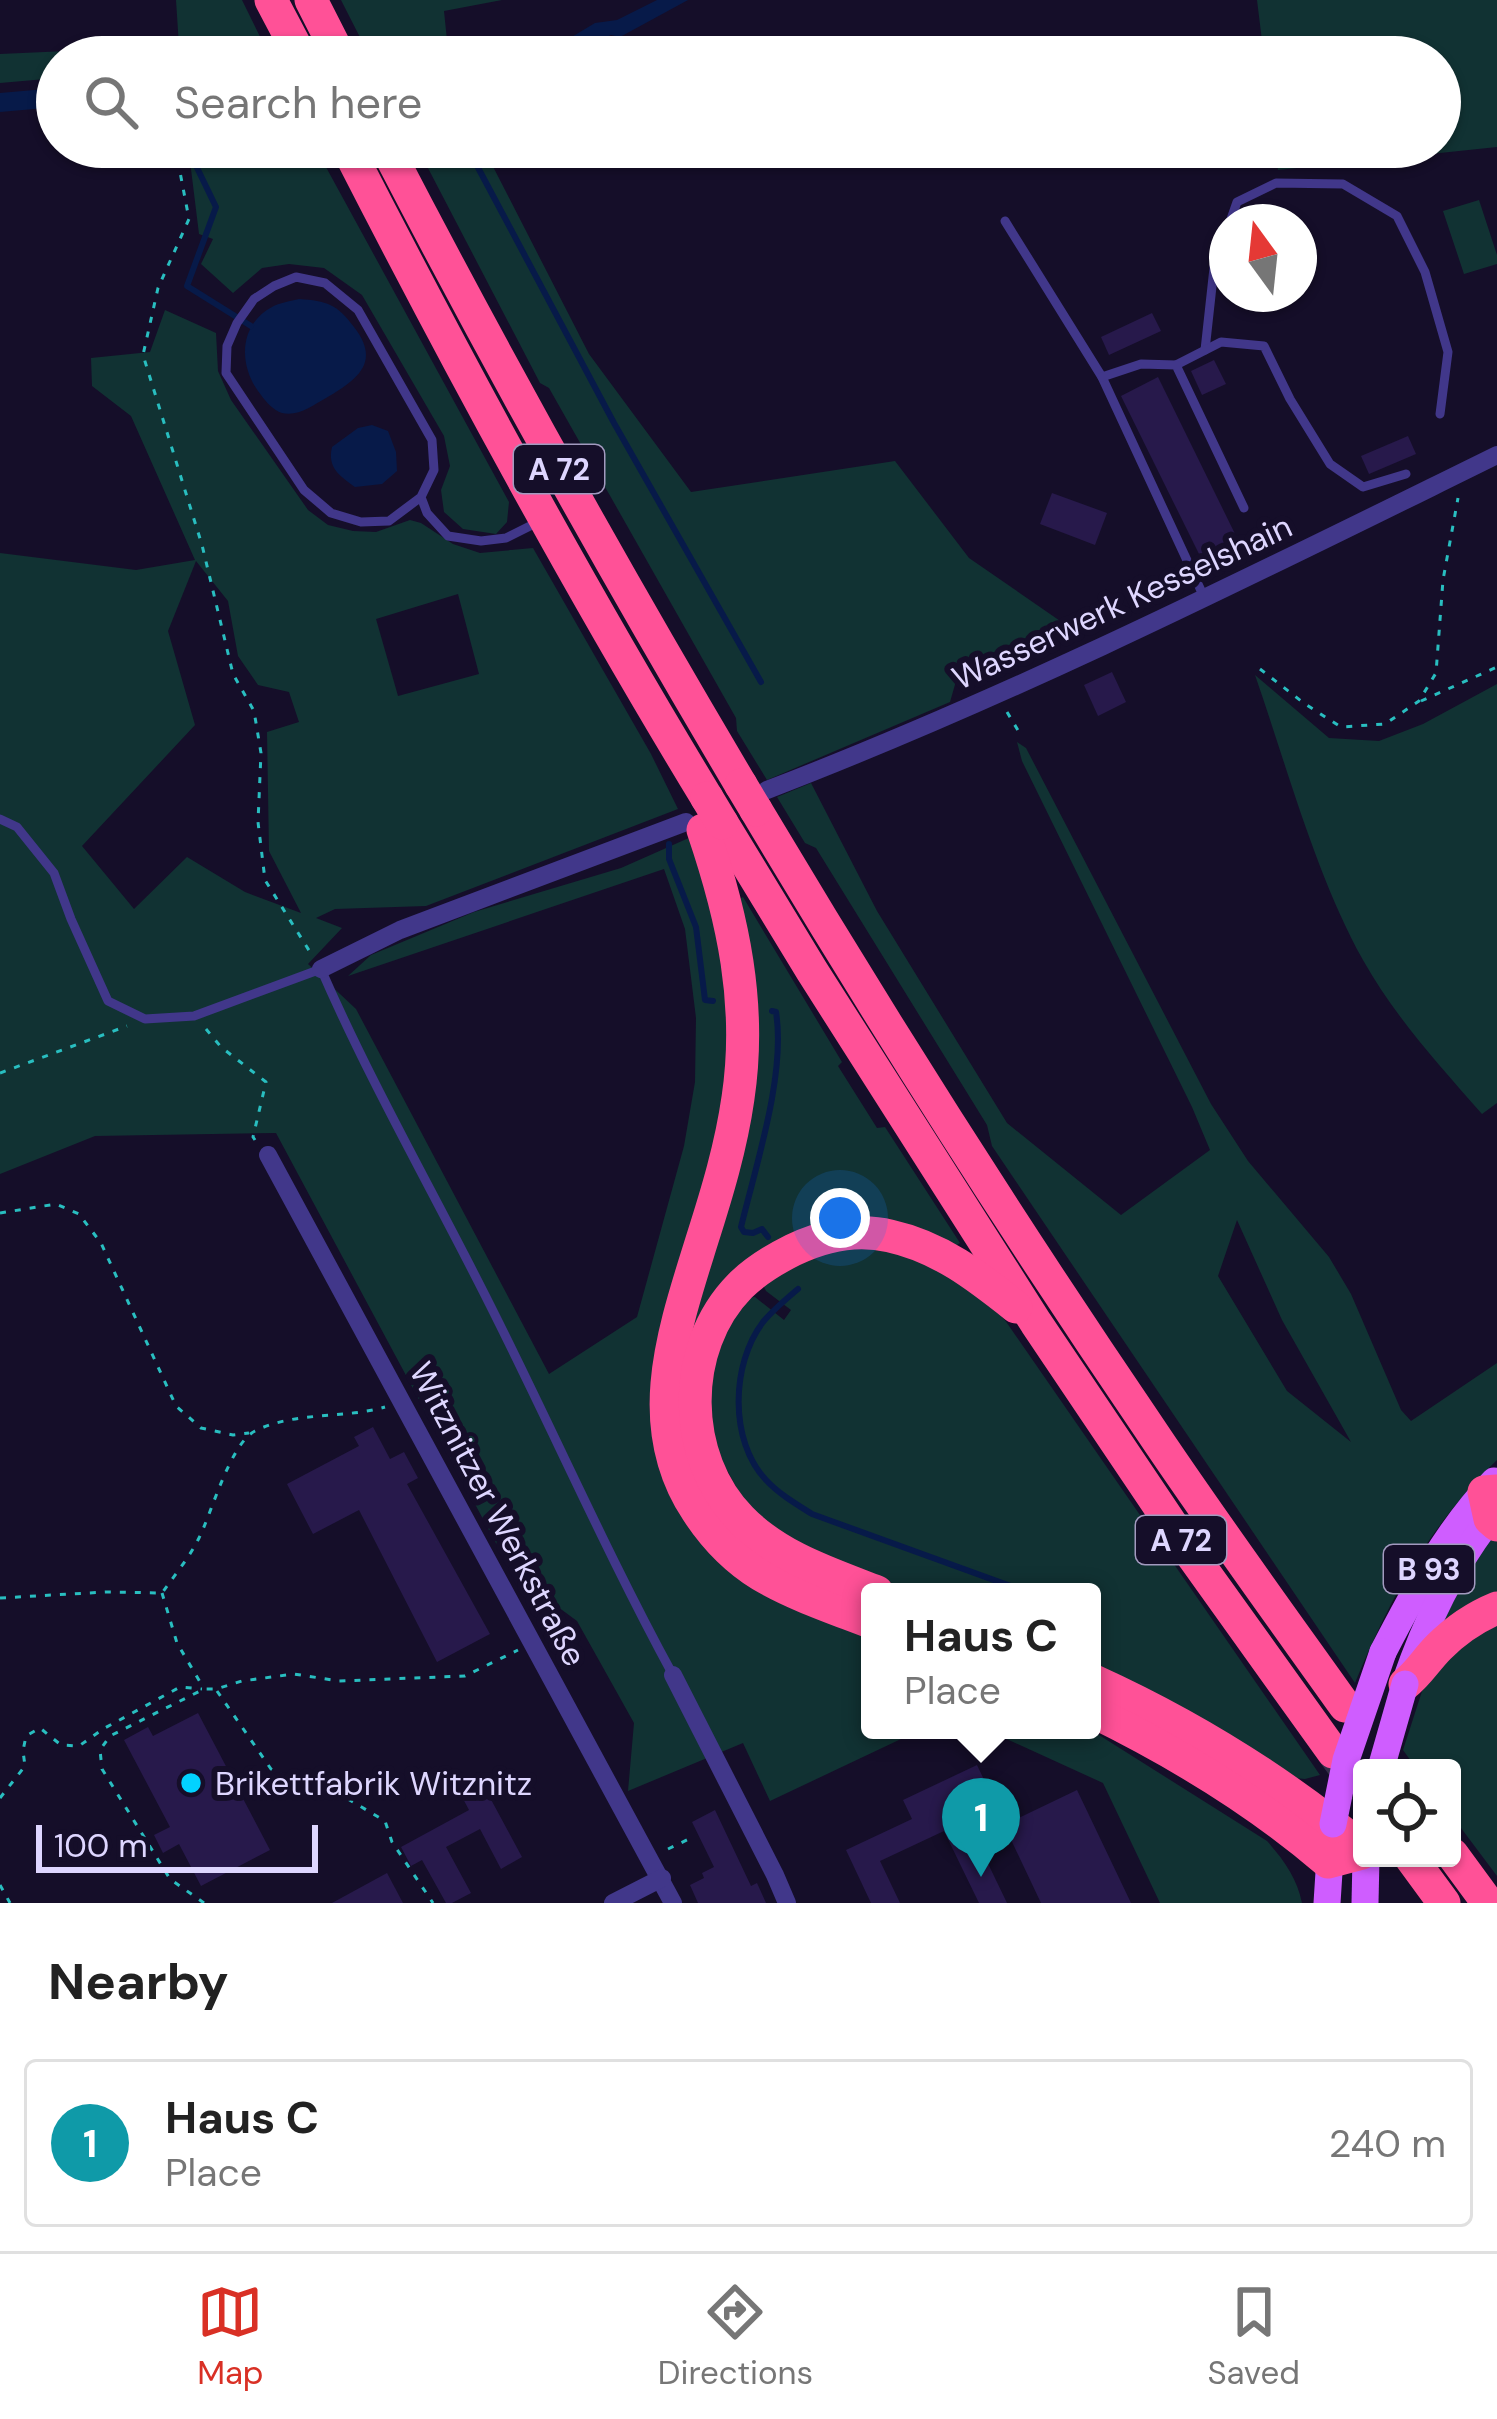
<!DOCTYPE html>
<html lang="en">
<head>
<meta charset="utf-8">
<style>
  body { margin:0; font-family:"DM Sans",sans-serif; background:#f2f2f2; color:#222 }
  .controls { position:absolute; right:36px; bottom:36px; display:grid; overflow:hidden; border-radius:12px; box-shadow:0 3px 9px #0004 }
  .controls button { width:108px; height:108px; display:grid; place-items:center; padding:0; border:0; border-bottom:3px solid #e0e0e0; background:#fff; color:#222; font:60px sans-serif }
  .compass { position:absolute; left:1209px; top:204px; width:108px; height:108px; border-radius:50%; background:#fff; box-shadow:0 3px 9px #0004; rotate:345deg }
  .scale { position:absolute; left:36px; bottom:30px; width:282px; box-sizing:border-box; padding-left:12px; border:6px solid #ded6ff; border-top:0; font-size:33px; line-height:42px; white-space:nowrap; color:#ded6ff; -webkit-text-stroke:9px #150e29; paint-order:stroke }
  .you { position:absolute; left:840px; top:1218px; width:42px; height:42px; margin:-30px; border:9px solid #fff; border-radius:50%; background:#1a73e8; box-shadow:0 0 0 18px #1a73e833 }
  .badge { display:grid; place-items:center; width:78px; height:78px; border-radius:50%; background:#d93025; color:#fff; font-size:39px; font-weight:700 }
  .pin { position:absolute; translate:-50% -99px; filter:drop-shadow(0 3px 6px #0008) }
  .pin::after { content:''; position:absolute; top:63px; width:42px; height:36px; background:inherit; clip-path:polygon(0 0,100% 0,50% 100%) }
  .popup { position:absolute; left:861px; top:1583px; width:240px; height:156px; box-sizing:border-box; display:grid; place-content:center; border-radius:12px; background:#fff; filter:drop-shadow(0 3px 9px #0005); font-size:39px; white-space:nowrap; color:#767676 }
  .popup b { font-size:45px; color:#222 }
  .popup::after { content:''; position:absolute; left:50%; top:100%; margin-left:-24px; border:24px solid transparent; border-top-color:#fff }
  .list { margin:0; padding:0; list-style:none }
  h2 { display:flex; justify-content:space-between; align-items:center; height:156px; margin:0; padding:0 48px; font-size:51px }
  h2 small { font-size:39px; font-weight:400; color:#767676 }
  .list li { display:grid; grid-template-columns:78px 1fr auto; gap:36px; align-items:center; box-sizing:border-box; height:168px; margin:0 24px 24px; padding:0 24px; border:3px solid #e0e0e0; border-radius:12px }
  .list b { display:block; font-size:45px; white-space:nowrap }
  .list p { margin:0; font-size:39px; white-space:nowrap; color:#767676 }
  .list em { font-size:39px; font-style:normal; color:#767676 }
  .icon { flex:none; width:66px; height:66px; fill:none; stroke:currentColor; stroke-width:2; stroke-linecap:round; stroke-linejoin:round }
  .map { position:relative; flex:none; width:1497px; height:1903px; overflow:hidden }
  .search { position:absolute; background:#fff; box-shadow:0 3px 9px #0004; left:36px; right:36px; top:36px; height:132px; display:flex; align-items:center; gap:30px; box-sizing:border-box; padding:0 42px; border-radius:66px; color:#767676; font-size:45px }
  .sheet { height:348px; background:#fff }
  nav { display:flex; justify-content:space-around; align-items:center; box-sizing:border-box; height:168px; border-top:3px solid #e0e0e0; background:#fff; font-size:33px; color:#767676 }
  nav a { display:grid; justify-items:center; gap:6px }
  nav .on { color:#d93025 }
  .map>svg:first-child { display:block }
</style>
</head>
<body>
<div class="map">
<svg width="1497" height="1903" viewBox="0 0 1497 1903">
  <rect width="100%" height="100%" fill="#150e29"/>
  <!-- green -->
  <g fill="#113233" fill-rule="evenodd">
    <polygon points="176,0 242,0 270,57 57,57 57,78 0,83 0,54 179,46"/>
    <polygon points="341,0 502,0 444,11 448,50 370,57"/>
    <polygon points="1257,0 1497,0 1497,147 1278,170 1275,147 1440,147 1440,57 1264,57"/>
    <polygon points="184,147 315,147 509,502 507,522 496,534 463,529 444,512 441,490 450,466 444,436 362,295 324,268 289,264 262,268 233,293 201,264 213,239 199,234 190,161"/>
    <polygon points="417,147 483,147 589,354 691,492 895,461 969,558 1079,634 958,674 950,702 767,780 737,731 736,718 549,388 540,383"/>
    <polygon points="1479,200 1497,255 1497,264 1464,274 1443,211"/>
    <path d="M165,310L216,333L218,371L231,400L308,510L328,525L353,531L376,532L410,520L421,523L453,544L480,553L533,548L651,754L678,809L426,906L335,909L316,918L342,928L308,964L356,1009L549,1374L637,1317L684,1146L695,1082L696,1018L685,929L664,869L348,976L371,955L474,912L621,868L691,837L699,857L730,994L726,1112L655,1404L870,1638V1730H920L770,1801L743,1743L628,1791L634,1723L577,1621L512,1573L276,1133L95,1136L0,1174V553L136,570L195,560L131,416L92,386L91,358L150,352ZM196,561L228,601L238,656L258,685L289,692L299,722L267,732L269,851L301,913L245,892L187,857L134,909L82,846L195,725L168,631ZM458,594L479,674L398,696L376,619Z"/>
    <path d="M1255,675L1329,738L1379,741L1423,724L1497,684V1103L1482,1114C1439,1065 1395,1017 1363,960C1316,876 1287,767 1255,675Z"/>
    <path d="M1017,742L1026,748L1211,1104L1248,1161L1329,1257L1351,1294L1401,1410L1411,1421L1497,1363V1460C1429,1526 1391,1596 1355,1683L992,1146L987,1125L816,848L805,843L777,797L811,783L877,911L1007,1123L1121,1215L1210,1150L1192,1107L1022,761ZM1237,1220L1282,1320L1351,1442L1287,1391L1218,1276Z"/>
    <path d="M743,897L842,1062L838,1066L877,1128L885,1127L960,1243L952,1248C930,1238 907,1227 882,1224C707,1206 618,1421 747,1538C781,1568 828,1583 870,1599V1611C830,1596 790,1582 755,1557C680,1505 663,1413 684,1329C697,1276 721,1225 733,1172C746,1114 756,1051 752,991C750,961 743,931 736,901Z"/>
    <polygon points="831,1245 902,1246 982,1292 1007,1323 1320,1775 1305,1779 1295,1778 1092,1670 1092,1592 900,1592 837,1566 751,1515 710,1438 712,1351 743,1298 755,1297 784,1320 791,1310 766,1291 761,1281"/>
    <polygon points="1489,1536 1497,1541 1497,1598 1431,1643"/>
    <polygon points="1497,1618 1497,1876 1452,1816 1452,1768 1416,1768 1403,1750 1425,1682 1440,1657"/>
    <path d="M987,1730H1091L1267,1841C1284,1860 1297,1878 1302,1903H1160L1103,1783Z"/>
  </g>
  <!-- water -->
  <g fill="#071a49">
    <polygon points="657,0 688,0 620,37 611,35 559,57 370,57 448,50 522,49 549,44 570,38 595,23 617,20"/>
    <polygon points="57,88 57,107 0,112 0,93"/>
    <path d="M299,299C327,301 337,304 354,327C382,363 356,380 326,398C313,405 298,417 282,413C273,410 266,402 261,395C239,368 237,326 272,307C279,303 291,301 299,299Z"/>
    <path d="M372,425L388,431L396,452L397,471L382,484L355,487C340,476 327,468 332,447L358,428Z"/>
  </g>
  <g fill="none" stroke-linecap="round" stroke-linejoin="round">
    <!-- stream -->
    <g stroke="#071a49" stroke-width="6">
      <polyline points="187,147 216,207 187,286 251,326"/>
      <polyline points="467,147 614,423 761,682"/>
      <polyline points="669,844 669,859 696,927 705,1000 713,1001"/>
      <path d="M768,1237L762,1229L753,1233L744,1232L741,1227C756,1165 786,1074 776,1012L772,1011"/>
      <path d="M798,1289C786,1299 773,1310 763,1322C731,1364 729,1441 766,1480C779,1494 796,1504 812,1514L1027,1592"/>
    </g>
  </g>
  <!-- building -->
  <g fill="#27194b">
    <polygon points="1152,313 1161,331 1109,355 1101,337"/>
    <polygon points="1214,360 1226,384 1202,395 1191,371"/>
    <polygon points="1158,377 1238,540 1201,558 1121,396"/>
    <polygon points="1408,436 1416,454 1369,474 1361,456"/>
    <polygon points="1052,493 1107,513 1095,545 1040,524"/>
    <polygon points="1112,672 1126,702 1098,716 1084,685"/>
    <polygon points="373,1427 390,1459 404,1452 418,1478 407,1484 490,1634 437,1662 359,1510 313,1534 287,1484 359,1446 354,1437"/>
    <polygon points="198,1713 270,1850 201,1886 179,1844 163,1853 154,1835 170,1827 124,1740 148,1727 153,1736"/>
    <polygon points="977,1765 997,1807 967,1820 1007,1903 979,1903 944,1831 880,1861 900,1903 871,1903 846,1850 912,1819 903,1800"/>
    <polygon points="481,1781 522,1857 501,1869 480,1829 446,1847 471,1893 452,1903 446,1903 422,1860 411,1866 401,1847 469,1810 460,1793"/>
    <polygon points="1077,1790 1131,1903 1041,1903 1004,1825"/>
    <polygon points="715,1810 751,1886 757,1883 766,1903 698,1903 690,1885 704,1878 702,1873 714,1867 692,1822"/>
    <polygon points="387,1873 403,1903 332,1903"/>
  </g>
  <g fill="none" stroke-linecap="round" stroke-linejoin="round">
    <!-- highway-tunnel -->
    <polyline stroke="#332c49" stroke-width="33" stroke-dasharray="33 16" stroke-linecap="butt" points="1333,1752 1362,1792"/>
    <!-- path -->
    <g stroke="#29bec0" stroke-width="3" stroke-dasharray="6 9" stroke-linecap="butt">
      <polyline points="170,147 180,172 189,219 158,288 143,355 202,545 233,674 254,711 261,753 258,822 265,880 310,952"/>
      <polyline points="1260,669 1305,704 1341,727 1385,724 1419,701 1436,673 1443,580 1458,498"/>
      <polyline points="965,684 966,662"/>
      <polyline points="1421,701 1497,667"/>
      <polyline points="1007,712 1019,732"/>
      <polyline points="206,1029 221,1047 266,1082 253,1137 255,1140"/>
      <polyline points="0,1073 127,1026"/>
      <polyline points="0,1213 56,1204 79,1214 101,1243 176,1406 201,1428 233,1435 249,1433"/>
      <polyline points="162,1593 177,1643 203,1687"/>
      <path d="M0,1598L106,1592L162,1593C174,1576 189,1558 199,1538C212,1512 230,1444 255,1431C295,1411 344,1419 385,1407"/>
      <polyline points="217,1691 271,1769 314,1792 333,1790 385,1821 392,1842 433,1903"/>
      <polyline points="0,1798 25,1766 23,1751 26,1736 40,1728 61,1745 79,1746 103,1729 180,1687 202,1689"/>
      <polyline points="668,1849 691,1838"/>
      <polyline points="0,1885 10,1903"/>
      <polyline points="204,1903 170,1879 102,1769 100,1750 110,1736 204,1689 216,1689 242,1681 294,1674 339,1681 465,1676 518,1650"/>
    </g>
    <!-- lane -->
    <g stroke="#41378a" stroke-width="9">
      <polyline points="1005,221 1102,377 1204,597"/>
      <polyline points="1230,222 1237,202 1276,183 1343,184 1397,216 1425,272 1448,352 1440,414"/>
      <polyline points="1205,350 1215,259 1227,229"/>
      <polyline points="1176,365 1221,342 1264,346 1290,399 1330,464 1363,487 1406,474"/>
      <polyline points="1102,377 1141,364 1176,365 1244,508"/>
      <polyline points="421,497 389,521 361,522 331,513 304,490 226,373 227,346 237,323 254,299 274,286 296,277 325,283 358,310 432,440 434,470 421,497 427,513 448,536 481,541 506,538 540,521"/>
      <path d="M0,819L17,827L54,873L71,919L108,1001L145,1019L194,1016L321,969C371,1084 434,1193 490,1305C552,1428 607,1554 673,1675"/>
    </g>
    <!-- street -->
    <g stroke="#41378a" stroke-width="18">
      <path d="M767,790C1017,694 1257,573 1497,455"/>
      <polyline points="321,969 400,930 686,822"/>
      <polyline points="268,1155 673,1903"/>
      <polyline points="673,1675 775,1875 787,1903"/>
      <polyline points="613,1903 662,1878"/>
    </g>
    <!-- primary -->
    <g stroke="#cf5dff" stroke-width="27">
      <path d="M1383,1652C1414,1592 1447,1530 1494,1481"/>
      <path d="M1406,1680C1427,1619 1456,1560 1497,1510"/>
      <polyline points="1327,1903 1331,1841"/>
      <polyline points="1365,1903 1366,1858"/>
    </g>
    <!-- highway -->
    <g stroke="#ff5197" stroke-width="33">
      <polyline points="271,0 301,57"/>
      <polyline points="311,0 340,57"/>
      <path d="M347,147C460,368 578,586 707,798"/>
      <path d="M386,147C498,363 617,576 741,785"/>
      <path d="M756,810C880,1018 1010,1223 1146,1423C1210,1519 1278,1612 1345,1706"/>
      <polyline points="722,823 812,971 1036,1323 1194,1558 1333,1752"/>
      <path d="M703,830C733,918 752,1005 738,1098C731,1147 717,1193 702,1240C674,1330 640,1425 697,1511C714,1537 735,1559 761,1575C795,1595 834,1608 870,1622"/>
      <polyline points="1497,1491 1484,1492 1490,1519 1497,1525"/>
      <path d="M877,1592C828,1573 778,1557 741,1519C681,1458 679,1348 740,1286C755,1271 773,1260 793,1250C822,1236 857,1228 890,1236C940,1247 977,1276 1016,1307"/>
      <path d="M1092,1680C1189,1724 1280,1780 1362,1848"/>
      <path d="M1405,1684C1419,1673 1426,1660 1439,1647C1455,1631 1475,1617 1497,1608"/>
      <path d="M1092,1711C1176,1752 1257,1801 1328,1862L1362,1853"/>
      <polyline points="1452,1854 1488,1903"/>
      <polyline points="1411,1858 1444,1903"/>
    </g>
    <!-- primary-bridge -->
    <g stroke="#cf5dff" stroke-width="27">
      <polyline points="1381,1768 1405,1684"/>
      <polyline points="1333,1824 1346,1760 1383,1652"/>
    </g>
    <!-- highway-bridge -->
    <g stroke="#ff5197" stroke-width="33">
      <polyline points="741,785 756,810"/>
      <polyline points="707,798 722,823"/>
    </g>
  </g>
  <!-- markers -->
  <circle fill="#02d2ff" stroke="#150e29" stroke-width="4.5" cx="191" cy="1783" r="12"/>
  <g text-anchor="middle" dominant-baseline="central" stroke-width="12" stroke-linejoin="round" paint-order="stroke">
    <!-- shield labels -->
    <g fill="#150e29" stroke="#a29abf" stroke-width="3">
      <rect x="514" y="445" width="90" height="48" rx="9"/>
      <rect x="1136" y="1516" width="90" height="48" rx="9"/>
      <rect x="1384" y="1545" width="90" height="48" rx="9"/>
    </g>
    <g font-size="30" font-weight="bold" fill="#ded6ff">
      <text x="559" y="469">A 72</text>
      <text x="1181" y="1540">A 72</text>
      <text x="1429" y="1569">B 93</text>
    </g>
    <!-- street labels -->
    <g font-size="33" fill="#ded6ff" stroke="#150e29">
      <text transform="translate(1122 602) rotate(-25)">Wasserwerk Kesselshain</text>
      <text transform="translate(498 1514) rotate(62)">Witznitzer Werkstraße</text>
    </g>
    <!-- poi labels -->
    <g font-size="33" fill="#ded6ff" stroke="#150e29" text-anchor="start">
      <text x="215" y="1783">Brikettfabrik Witznitz</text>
    </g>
  </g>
</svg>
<div class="controls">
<button><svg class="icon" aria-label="locate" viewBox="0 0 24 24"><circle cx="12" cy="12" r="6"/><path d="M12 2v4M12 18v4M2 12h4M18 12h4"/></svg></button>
</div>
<svg class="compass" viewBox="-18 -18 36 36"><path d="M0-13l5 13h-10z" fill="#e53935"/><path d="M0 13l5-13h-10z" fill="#767676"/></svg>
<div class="scale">100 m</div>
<div class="you"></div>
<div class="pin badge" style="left:981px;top:1877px;background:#0f9aa8">1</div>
<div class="popup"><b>Haus C</b>Place</div>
<div class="search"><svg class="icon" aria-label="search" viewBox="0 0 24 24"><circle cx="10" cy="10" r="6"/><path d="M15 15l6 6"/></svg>Search here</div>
</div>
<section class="sheet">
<h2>Nearby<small></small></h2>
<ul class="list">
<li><span class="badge" style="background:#0f9aa8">1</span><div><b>Haus C</b><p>Place</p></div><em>240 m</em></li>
</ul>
</section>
<nav>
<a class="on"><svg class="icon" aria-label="map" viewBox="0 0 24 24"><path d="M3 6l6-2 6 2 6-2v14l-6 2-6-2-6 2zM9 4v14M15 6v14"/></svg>Map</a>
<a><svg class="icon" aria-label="directions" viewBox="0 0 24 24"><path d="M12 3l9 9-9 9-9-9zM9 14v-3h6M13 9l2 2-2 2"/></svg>Directions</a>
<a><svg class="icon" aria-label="saved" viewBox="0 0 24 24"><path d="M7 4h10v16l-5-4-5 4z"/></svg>Saved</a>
</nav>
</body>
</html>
